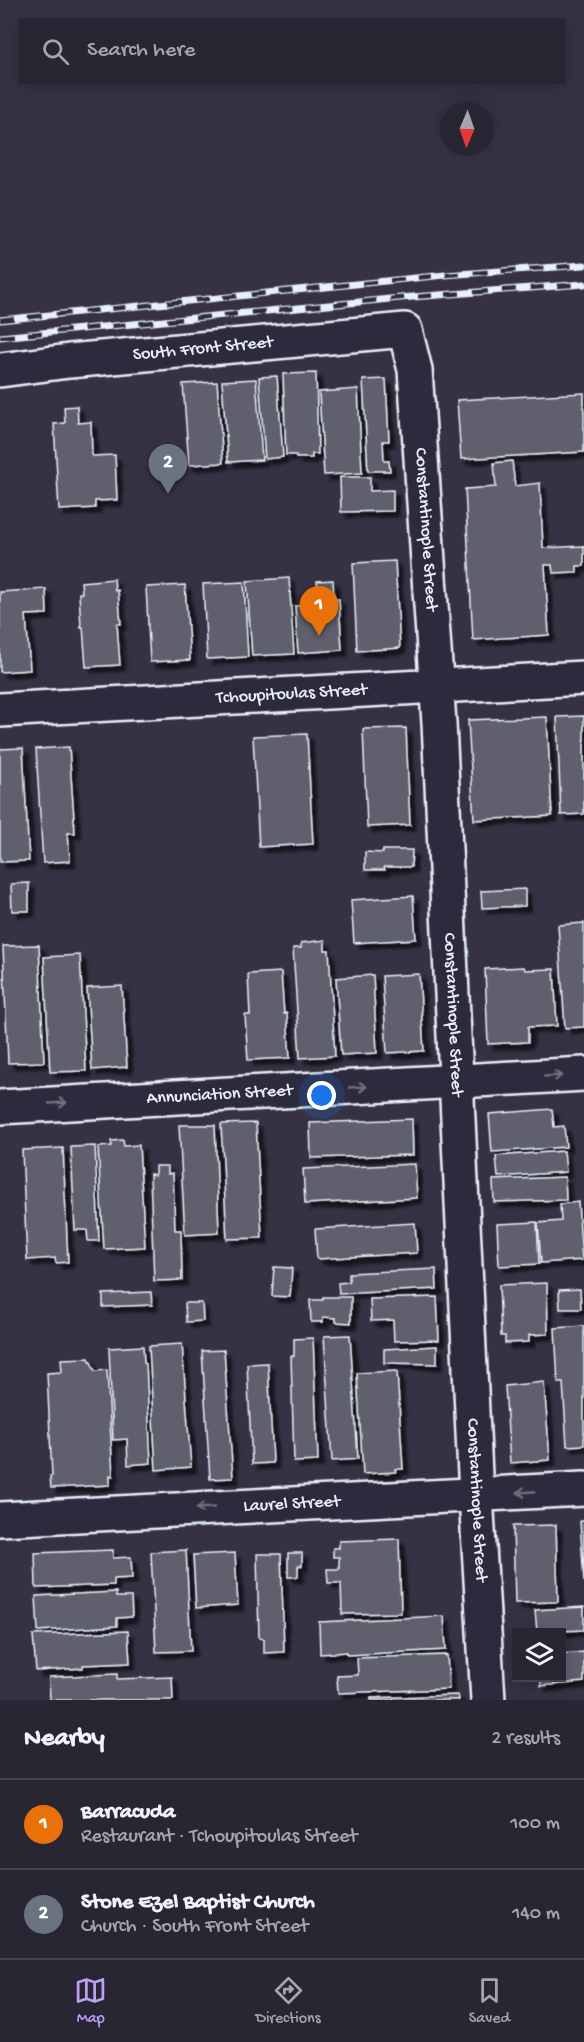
<!DOCTYPE html>
<html lang="en">
<head>
<meta charset="utf-8">
<style>
  body { margin:0; font-family:"Gochi Hand",sans-serif; background:#34323f; color:#f1f3f6 }
  .controls { position:absolute; right:18px; bottom:18px; display:grid; overflow:hidden; border-radius:0px; box-shadow:0 3px 15px #0003 }
  .controls button { width:54px; height:54px; display:grid; place-items:center; padding:0; border:0; border-bottom:2px solid #44434e; background:#282633; color:#f1f3f6; font:30px sans-serif }
  .compass { position:absolute; left:440px; top:102px; width:54px; height:54px; border-radius:50%; background:#282633; box-shadow:0 3px 15px #0003; rotate:182deg }
  .you { position:absolute; left:322px; top:1096px; width:21px; height:21px; margin:-15px; border:4px solid #fff; border-radius:50%; background:#1a73e8; box-shadow:0 0 0 9px #1a73e833 }
  .badge { display:grid; place-items:center; width:39px; height:39px; border-radius:50%; background:#bca0f2; color:#fff; font-size:20px; font-weight:700 }
  .pin { position:absolute; translate:-50% -50px; filter:drop-shadow(0 2px 3px #0008) }
  .pin::after { content:''; position:absolute; top:32px; width:21px; height:18px; background:inherit; clip-path:polygon(0 0,100% 0,50% 100%) }
  .list { margin:0; padding:0; list-style:none }
  h2 { display:flex; justify-content:space-between; align-items:center; height:78px; margin:0; padding:0 24px; font-size:26px }
  h2 small { font-size:20px; font-weight:400; color:#a5a5ac }
  .list li { display:grid; grid-template-columns:39px 1fr auto; gap:18px; align-items:center; box-sizing:border-box; height:90px; padding:0 24px; border-top:2px solid #44434e }
  .list b { display:block; font-size:22px; white-space:nowrap }
  .list p { margin:0; font-size:20px; white-space:nowrap; color:#a5a5ac }
  .list em { font-size:20px; font-style:normal; color:#a5a5ac }
  .icon { flex:none; width:33px; height:33px; fill:none; stroke:currentColor; stroke-width:2; stroke-linecap:round; stroke-linejoin:round }
  .map { position:relative; flex:none; width:584px; height:1700px; overflow:hidden }
  .search { position:absolute; background:#282633; box-shadow:0 3px 15px #0003; left:18px; right:18px; top:18px; height:66px; display:flex; align-items:center; gap:15px; box-sizing:border-box; padding:0 21px; border-radius:0px; color:#a5a5ac; font-size:22px }
  .sheet { height:258px; background:#282633 }
  nav { display:flex; justify-content:space-around; align-items:center; box-sizing:border-box; height:84px; border-top:2px solid #44434e; background:#282633; font-size:16px; color:#a5a5ac }
  nav a { display:grid; justify-items:center; gap:3px }
  nav .on { color:#bca0f2 }
  .map>svg:first-child { display:block }
</style>
</head>
<body>
<div class="map">
<svg width="584" height="1700" viewBox="0 0 584 1700">
  <defs>
    <filter id="shadow"><feDropShadow dx="5.5" dy="5.5" stdDeviation="1.5" flood-color="#0009"/></filter>
  </defs>
  <rect width="100%" height="100%" fill="#363244"/>
  <filter id="ink" filterUnits="userSpaceOnUse"><feTurbulence type="fractalNoise" baseFrequency=".0167" numOctaves="2"/><feDisplacementMap in="SourceGraphic" scale="12" xChannelSelector="R" yChannelSelector="G"/><feConvolveMatrix kernelMatrix="1 2 1 2 8 2 1 2 1" color-interpolation-filters="sRGB"/></filter>
  <g filter="url(#ink)">
    <!-- building -->
    <g fill="#605e6e" stroke="#e8f1f8" stroke-width="1.5" filter="url(#shadow)">
      <polygon points="316,373 318,454 312,454 312,458 296,458 296,455 286,455 283,374"/>
      <polygon points="277,376 283,457 265,459 259,377"/>
      <polygon points="256,379 262,460 228,462 222,381"/>
      <polygon points="386,379 389,441 383,441 384,461 389,461 390,471 368,471 363,380"/>
      <polygon points="217,382 223,463 189,465 183,384"/>
      <polygon points="358,389 362,473 324,475 319,392"/>
      <polygon points="584,393 584,452 461,459 457,400"/>
      <polygon points="77,406 78,423 91,422 92,456 115,455 117,500 95,501 95,508 59,510 54,424 65,423 64,407"/>
      <polygon points="512,461 515,486 540,483 543,548 584,546 584,566 577,566 577,572 553,573 552,565 545,565 549,635 473,640 465,489 496,487 494,463"/>
      <polygon points="340,477 370,477 370,491 393,490 393,511 341,512"/>
      <polygon points="395,561 400,648 357,651 353,563"/>
      <polygon points="289,578 294,654 252,656 247,581"/>
      <polygon points="114,579 115,591 118,590 121,624 117,624 120,665 86,667 83,627 81,627 79,593 82,593 81,582"/>
      <polygon points="333,580 334,599 339,599 342,650 298,653 295,606 316,605 316,600 319,600 317,581"/>
      <polygon points="244,582 248,657 207,659 203,584"/>
      <polygon points="185,585 190,660 150,662 146,587"/>
      <polygon points="46,589 47,614 26,615 30,670 0,672 0,592"/>
      <polygon points="584,716 584,814 561,815 557,717"/>
      <polygon points="547,717 552,816 474,820 468,720"/>
      <polygon points="406,728 410,825 367,827 363,729"/>
      <polygon points="307,734 313,844 259,847 253,736"/>
      <polygon points="69,747 75,833 68,833 70,861 43,863 36,749"/>
      <polygon points="23,748 29,861 0,862 0,749"/>
      <polygon points="383,850 412,850 411,867 384,867 385,870 365,870 365,852 383,853"/>
      <polygon points="29,883 29,911 12,911 11,884"/>
      <polygon points="525,889 525,906 482,908 481,891"/>
      <polygon points="413,896 416,939 354,943 351,900"/>
      <polygon points="584,923 584,1027 565,1028 558,925"/>
      <polygon points="325,940 325,950 329,950 335,1056 300,1058 293,948 301,948 301,943"/>
      <polygon points="39,945 44,1062 8,1063 3,946"/>
      <polygon points="80,955 86,1071 50,1072 44,957"/>
      <polygon points="524,967 525,970 554,969 557,1026 528,1027 528,1042 488,1044 485,969"/>
      <polygon points="281,972 284,1014 287,1013 290,1058 248,1060 245,1015 250,1015 248,974"/>
      <polygon points="419,974 424,1051 387,1053 382,976"/>
      <polygon points="373,975 377,1053 341,1055 336,978"/>
      <polygon points="122,986 127,1067 92,1070 87,988"/>
      <polygon points="552,1109 554,1127 564,1126 566,1147 492,1152 489,1114"/>
      <polygon points="412,1119 413,1155 311,1158 310,1123"/>
      <polygon points="256,1123 262,1238 227,1239 221,1124"/>
      <polygon points="179,1125 215,1125 219,1233 185,1235"/>
      <polygon points="123,1140 124,1146 139,1145 145,1247 104,1249 98,1147 112,1146 111,1141"/>
      <polygon points="95,1146 99,1241 88,1241 87,1230 75,1230 71,1147"/>
      <polygon points="63,1148 68,1262 56,1263 55,1258 27,1260 22,1150"/>
      <polygon points="564,1151 566,1172 498,1177 496,1156"/>
      <polygon points="415,1164 417,1198 305,1204 303,1169"/>
      <polygon points="155,1166 168,1166 168,1174 173,1173 175,1230 181,1230 182,1280 154,1281 150,1174 155,1175"/>
      <polygon points="565,1177 566,1200 494,1202 493,1180"/>
      <polygon points="578,1202 582,1260 541,1263 538,1223 561,1221 560,1204"/>
      <polygon points="537,1222 539,1264 499,1266 497,1224"/>
      <polygon points="415,1223 417,1253 317,1259 315,1229"/>
      <polygon points="274,1267 292,1268 290,1297 272,1296"/>
      <polygon points="436,1269 437,1289 339,1294 338,1283 349,1282 349,1273"/>
      <polygon points="547,1283 548,1334 529,1335 529,1342 505,1343 505,1336 501,1336 499,1285"/>
      <polygon points="580,1289 581,1309 560,1309 559,1290"/>
      <polygon points="151,1292 152,1305 103,1307 103,1294"/>
      <polygon points="323,1297 351,1297 351,1323 336,1322 336,1318 323,1317 323,1322 311,1322 310,1300 323,1300"/>
      <polygon points="437,1297 439,1340 394,1341 393,1320 371,1321 370,1299"/>
      <polygon points="185,1303 202,1303 203,1321 186,1322"/>
      <polygon points="584,1326 584,1445 567,1446 563,1383 558,1383 555,1328"/>
      <polygon points="350,1335 358,1459 332,1461 324,1336"/>
      <polygon points="313,1338 318,1461 294,1462 291,1356 294,1356 294,1339"/>
      <polygon points="182,1344 191,1467 156,1470 149,1346"/>
      <polygon points="143,1346 144,1363 146,1364 151,1463 128,1465 127,1439 113,1440 109,1348"/>
      <polygon points="437,1346 437,1364 384,1363 384,1349"/>
      <polygon points="224,1350 233,1478 210,1479 202,1351"/>
      <polygon points="89,1358 95,1371 107,1370 113,1476 110,1475 110,1485 51,1488 50,1476 52,1476 47,1373 62,1372 61,1359"/>
      <polygon points="268,1363 273,1463 252,1464 247,1364"/>
      <polygon points="397,1371 403,1469 395,1469 396,1472 363,1474 357,1373"/>
      <polygon points="544,1382 550,1460 510,1463 505,1386"/>
      <polygon points="580,1521 584,1521 584,1582"/>
      <polygon points="556,1525 558,1602 515,1603 513,1526"/>
      <polygon points="399,1539 401,1613 342,1614 341,1583 328,1583 327,1569 339,1569 339,1557 333,1557 333,1548 339,1548 339,1541"/>
      <polygon points="113,1550 113,1558 131,1557 132,1578 114,1579 114,1585 36,1588 35,1553"/>
      <polygon points="186,1550 191,1651 156,1652 151,1552"/>
      <polygon points="235,1553 238,1605 196,1608 193,1555"/>
      <polygon points="288,1553 302,1553 302,1566 298,1566 298,1577 288,1577"/>
      <polygon points="257,1554 281,1554 284,1652 264,1653 264,1639 259,1638"/>
      <polygon points="116,1592 116,1597 131,1597 132,1617 117,1618 117,1626 38,1631 36,1596"/>
      <polygon points="584,1607 584,1630 537,1632 535,1610"/>
      <polygon points="444,1616 446,1650 347,1655 347,1652 320,1654 319,1622"/>
      <polygon points="128,1631 130,1663 83,1665 83,1668 36,1671 33,1635"/>
      <polygon points="584,1652 584,1682 541,1686 541,1678 562,1678 562,1654"/>
      <polygon points="447,1655 449,1689 338,1693 337,1676 358,1675 357,1658"/>
      <polygon points="117,1674 117,1679 172,1677 173,1700 50,1700 49,1677"/>
      <polygon points="458,1695 459,1700 371,1700 371,1698"/>
    </g>
    <g fill="none" stroke-linecap="round" stroke-linejoin="round">
      <defs>
        <g id="street">
          <path id="s1" d="M0,370L69,361L405,330L415,370L439,723L476,1495L488,1700"/>
          <path id="s2" d="M0,1107L584,1074"/>
          <path id="s3" d="M0,1519L584,1489"/>
        </g>
        <g id="secondary">
          <path id="s4" d="M0,710L584,678"/>
        </g>
      </defs>
      <!-- street casing -->
      <use href="#street" stroke="#e8f1f8" stroke-width="38"/>
      <!-- secondary casing -->
      <use href="#secondary" stroke="#e8f1f8" stroke-width="38"/>
      <!-- street -->
      <use href="#street" stroke="#2f2a3d" stroke-width="33"/>
      <!-- secondary -->
      <use href="#secondary" stroke="#2f2a3d" stroke-width="33"/>
      <defs>
        <g id="rail">
          <polyline points="0,320 445,275 584,265"/>
          <polyline points="0,337 400,298 584,284"/>
        </g>
      </defs>
      <!-- rail casing -->
      <use href="#rail" stroke="#e8f1f8" stroke-width="7"/>
      <!-- rail -->
      <use href="#rail" stroke="#2f2a3d" stroke-width="4.5" stroke-dasharray="14" stroke-linecap="butt"/>
    </g>
    <!-- one-way arrows -->
    <defs><path id="oneway-shaft" d="M-6 0H5M1.5-3L5.5 0L1.5 3" fill="none" stroke-width="1.6" stroke-linecap="round" stroke-linejoin="round" transform="scale(1.5)"/></defs>
    <g stroke="#70707e">
      <use href="#oneway-shaft" transform="translate(553 1076) rotate(-3)"/>
      <use href="#oneway-shaft" transform="translate(358 1087) rotate(-3)"/>
      <use href="#oneway-shaft" transform="translate(58 1103) rotate(-3)"/>
      <use href="#oneway-shaft" transform="translate(526 1492) rotate(177)"/>
      <use href="#oneway-shaft" transform="translate(205 1508) rotate(177)"/>
    </g>
  </g>
  <g text-anchor="middle" dominant-baseline="central" stroke-width="5" stroke-linejoin="round" paint-order="stroke">
    <!-- street labels -->
    <g font-size="18" fill="#e8f1f8" stroke="#2f2a3d">
      <text stroke="none"><textPath href="#s1" startOffset="204">South Front Street</textPath></text>
      <text stroke="none"><textPath href="#s1" startOffset="608">Constantinople Street</textPath></text>
      <text stroke="none"><textPath href="#s4" startOffset="292">Tchoupitoulas Street</textPath></text>
      <text stroke="none"><textPath href="#s1" startOffset="1094">Constantinople Street</textPath></text>
      <text stroke="none"><textPath href="#s2" startOffset="220">Annunciation Street</textPath></text>
      <text stroke="none"><textPath href="#s1" startOffset="1580">Constantinople Street</textPath></text>
      <text stroke="none"><textPath href="#s3" startOffset="292">Laurel Street</textPath></text>
    </g>
  </g>
</svg>
<div class="controls">
<button><svg class="icon" aria-label="layers" viewBox="0 0 24 24"><path d="M12 4l9 5-9 5-9-5zM3 14l9 5 9-5"/></svg></button>
</div>
<svg class="compass" viewBox="-18 -18 36 36"><path d="M0-13l5 13h-10z" fill="#e53935"/><path d="M0 13l5-13h-10z" fill="#a5a5ac"/></svg>
<div class="you"></div>
<div class="pin badge" style="left:319px;top:636px;background:#e8710a">1</div>
<div class="pin badge" style="left:168px;top:494px;background:#6b7280">2</div>
<div class="search"><svg class="icon" aria-label="search" viewBox="0 0 24 24"><circle cx="10" cy="10" r="6"/><path d="M15 15l6 6"/></svg>Search here</div>
</div>
<section class="sheet">
<h2>Nearby<small>2 results</small></h2>
<ul class="list">
<li><span class="badge" style="background:#e8710a">1</span><div><b>Barracuda</b><p>Restaurant · Tchoupitoulas Street</p></div><em>100 m</em></li>
<li><span class="badge" style="background:#6b7280">2</span><div><b>Stone Ezel Baptist Church</b><p>Church · South Front Street</p></div><em>140 m</em></li>
</ul>
</section>
<nav>
<a class="on"><svg class="icon" aria-label="map" viewBox="0 0 24 24"><path d="M3 6l6-2 6 2 6-2v14l-6 2-6-2-6 2zM9 4v14M15 6v14"/></svg>Map</a>
<a><svg class="icon" aria-label="directions" viewBox="0 0 24 24"><path d="M12 3l9 9-9 9-9-9zM9 14v-3h6M13 9l2 2-2 2"/></svg>Directions</a>
<a><svg class="icon" aria-label="saved" viewBox="0 0 24 24"><path d="M7 4h10v16l-5-4-5 4z"/></svg>Saved</a>
</nav>
</body>
</html>
